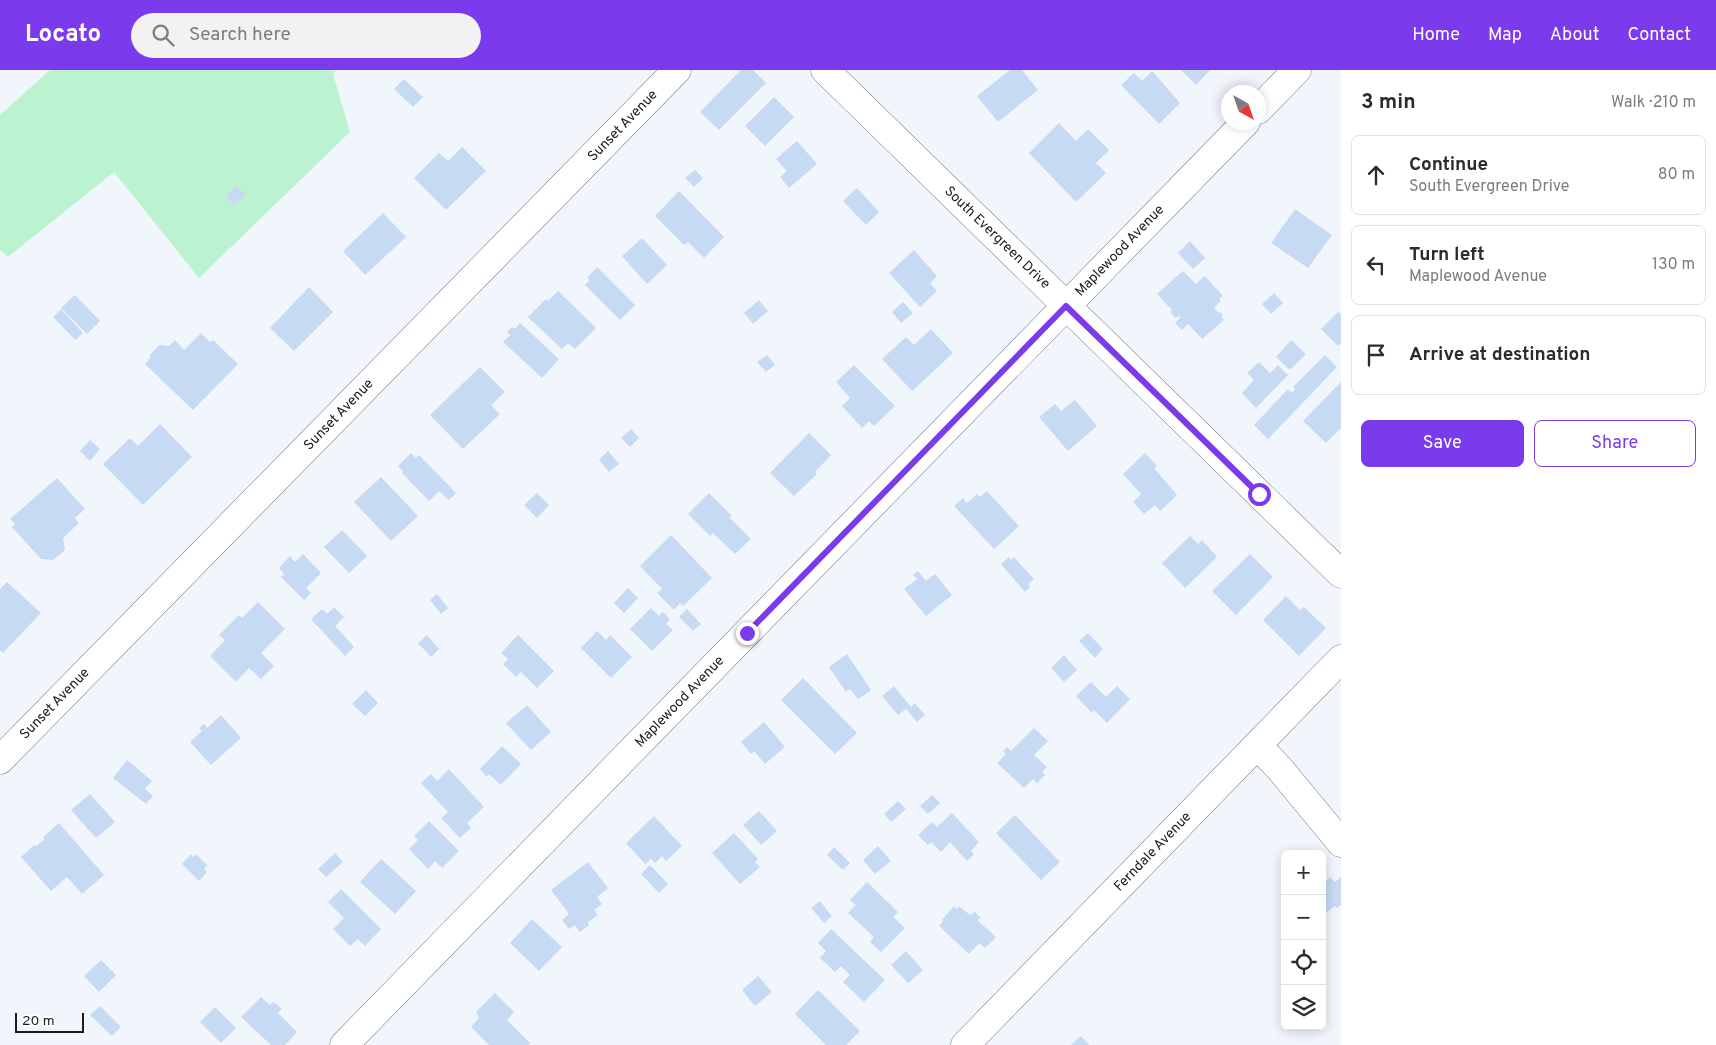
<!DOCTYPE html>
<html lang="en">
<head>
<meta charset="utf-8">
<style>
  body { margin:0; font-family:Overpass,sans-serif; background:#f2f2f3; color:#2b2b33 }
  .controls { position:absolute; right:15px; bottom:15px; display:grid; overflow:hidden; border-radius:8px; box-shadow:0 2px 12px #0003 }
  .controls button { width:45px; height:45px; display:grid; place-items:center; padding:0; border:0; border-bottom:1px solid #e1e1e2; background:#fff; color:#2b2b33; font:25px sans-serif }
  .compass { position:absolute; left:1221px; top:15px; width:45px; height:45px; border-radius:50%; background:#fff; box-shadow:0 2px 12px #0003; rotate:140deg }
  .scale { position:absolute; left:15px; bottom:12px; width:69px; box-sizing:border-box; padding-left:5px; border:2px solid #1a1c1e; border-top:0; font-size:14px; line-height:18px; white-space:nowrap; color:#1a1c1e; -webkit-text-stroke:4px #fff; paint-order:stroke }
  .stop { position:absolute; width:15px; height:15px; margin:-11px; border:4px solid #7c3aed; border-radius:50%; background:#fff }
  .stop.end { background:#7c3aed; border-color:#fff; box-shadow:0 1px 5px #0008 }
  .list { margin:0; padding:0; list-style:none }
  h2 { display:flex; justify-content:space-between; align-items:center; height:65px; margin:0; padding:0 20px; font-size:21px }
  h2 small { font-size:16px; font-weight:400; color:#7c7c81 }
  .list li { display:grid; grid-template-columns:32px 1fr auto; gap:15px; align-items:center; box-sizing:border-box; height:80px; margin:0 10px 10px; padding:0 10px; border:1px solid #e1e1e2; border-radius:8px }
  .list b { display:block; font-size:19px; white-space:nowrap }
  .list p { margin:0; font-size:16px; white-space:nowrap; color:#7c7c81 }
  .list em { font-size:16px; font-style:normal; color:#7c7c81 }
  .actions { display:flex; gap:10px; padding:15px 20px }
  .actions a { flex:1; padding:11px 0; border:1px solid #7c3aed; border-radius:8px; text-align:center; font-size:18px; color:#7c3aed }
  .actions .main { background:#7c3aed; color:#fff }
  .icon { flex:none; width:28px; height:28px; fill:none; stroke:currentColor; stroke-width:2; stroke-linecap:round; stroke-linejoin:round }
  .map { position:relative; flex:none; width:1341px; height:975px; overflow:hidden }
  header { display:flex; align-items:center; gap:30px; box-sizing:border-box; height:70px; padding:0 25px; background:#7c3aed; color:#fff }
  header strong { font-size:24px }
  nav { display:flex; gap:28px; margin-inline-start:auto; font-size:18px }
  .search { width:350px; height:45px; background:#f2f2f3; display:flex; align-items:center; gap:12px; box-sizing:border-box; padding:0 18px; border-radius:28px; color:#7c7c81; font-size:19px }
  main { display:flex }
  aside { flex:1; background:#fff }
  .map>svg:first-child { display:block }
</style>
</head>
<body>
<header>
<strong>Locato</strong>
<div class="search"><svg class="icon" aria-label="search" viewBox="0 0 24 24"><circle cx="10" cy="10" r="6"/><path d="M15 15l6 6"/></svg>Search here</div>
<nav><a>Home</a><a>Map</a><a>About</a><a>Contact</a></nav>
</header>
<main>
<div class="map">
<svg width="1341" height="975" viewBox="0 0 1341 975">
  <rect width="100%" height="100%" fill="#f1f6fd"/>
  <!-- green -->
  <polygon fill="#bbf2d0" points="50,0 336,0 333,4 350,62 199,208 114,102 8,187 0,180 0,45"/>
  <!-- building -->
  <g fill="#c7daf3">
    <polygon points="741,0 753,0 766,13 719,60 700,42"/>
    <polygon points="1010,0 1022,0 1038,20 998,52 977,26"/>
    <polygon points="1181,0 1210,0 1196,15"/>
    <polygon points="1152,1 1180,33 1159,54 1121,15 1134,3 1142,11"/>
    <polygon points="404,9 423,27 413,37 394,19"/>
    <polygon points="774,27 794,47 765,76 745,56"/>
    <polygon points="1059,53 1076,71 1088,59 1109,80 1096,93 1106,103 1076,132 1029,83"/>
    <polygon points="797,71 817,94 789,118 780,107 787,101 776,89"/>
    <polygon points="462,77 486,101 446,140 414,108 439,83 448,91"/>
    <polygon points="695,100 703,108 694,117 685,108"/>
    <polygon points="237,116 246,125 234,135 226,126"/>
    <polygon points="857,118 879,142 866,155 843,131"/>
    <polygon points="679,121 724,167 704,188 688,172 684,175 655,146"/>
    <polygon points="1295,139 1332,165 1308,198 1271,173"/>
    <polygon points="383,143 406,167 365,205 343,181"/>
    <polygon points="642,168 667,195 647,214 622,186"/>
    <polygon points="1190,171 1205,188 1193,199 1178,183"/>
    <polygon points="914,180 937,206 930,213 937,221 920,237 889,203"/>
    <polygon points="597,197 635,235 620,250 585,215 589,211 588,207"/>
    <polygon points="1183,201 1196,214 1205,206 1223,226 1219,229 1221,231 1214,238 1219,243 1220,242 1223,245 1221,247 1224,250 1202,269 1188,254 1182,260 1175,253 1180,248 1179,246 1176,248 1170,242 1172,240 1157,224"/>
    <polygon points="309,217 333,242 294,281 270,258"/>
    <polygon points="558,221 596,258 575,279 568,273 562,279 528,247 546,229 548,231"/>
    <polygon points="1274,223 1283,233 1271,244 1262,234"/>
    <polygon points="75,225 100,251 87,264 61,238"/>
    <polygon points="759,230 768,241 753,254 744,243"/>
    <polygon points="903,232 913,243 901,253 892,242"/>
    <polygon points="61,239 83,263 75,270 53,247"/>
    <polygon points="1338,242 1341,244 1341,273 1338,276 1321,259"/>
    <polygon points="520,253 559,289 542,308 503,272 510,265 507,262 512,257 515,259"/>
    <polygon points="931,259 953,283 912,321 882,289 906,267 914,275"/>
    <polygon points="201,263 210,272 213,270 238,294 193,340 145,294 151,287 149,286 159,275 169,276 175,270 184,280"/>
    <polygon points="1291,270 1306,284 1290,300 1276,287"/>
    <polygon points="767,285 775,295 766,302 757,292"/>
    <polygon points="1325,285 1337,297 1268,369 1254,355 1288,319 1292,323 1295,319 1293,317"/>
    <polygon points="1259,292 1270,303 1278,295 1288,305 1256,338 1242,323 1254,310 1247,303"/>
    <polygon points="854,295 895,336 874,356 869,351 862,358 842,336 850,328 836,312"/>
    <polygon points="480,297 505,322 491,335 500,344 463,379 430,345"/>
    <polygon points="1341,312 1341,358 1326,373 1303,351"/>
    <polygon points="1075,330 1097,356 1068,381 1039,347 1055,334 1061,341"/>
    <polygon points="160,354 192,387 143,435 103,394 130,368 138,376"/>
    <polygon points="631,359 639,368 630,377 621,368"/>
    <polygon points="809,363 831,385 815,402 817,404 794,426 770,403"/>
    <polygon points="90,370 100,379 90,391 80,381"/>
    <polygon points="608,381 619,394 609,402 599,390"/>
    <polygon points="411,383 416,388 419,385 456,423 449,430 439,421 429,431 402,403 403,401 398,396"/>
    <polygon points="1145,383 1157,396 1154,398 1177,425 1160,441 1155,435 1144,444 1133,432 1141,424 1123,404"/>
    <polygon points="381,407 418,446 391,471 354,432"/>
    <polygon points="57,408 85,439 75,448 79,453 63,468 65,480 53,490 41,489 12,457 15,454 10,449"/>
    <polygon points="987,421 1019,456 994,479 954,436 963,428 967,433 977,424 980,427"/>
    <polygon points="537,423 549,435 537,448 524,435"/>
    <polygon points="709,423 732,446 729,447 751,469 735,484 713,463 710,466 688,444"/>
    <polygon points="342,460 367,486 349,503 324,477"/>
    <polygon points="671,465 712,508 683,536 680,533 674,540 657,523 662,519 640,496"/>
    <polygon points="1190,466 1198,474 1202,470 1217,487 1185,518 1162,493"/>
    <polygon points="303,484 321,503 306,518 311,523 304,530 281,507 284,504 279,498 290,486 295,492"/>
    <polygon points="1250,484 1273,507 1236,545 1212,521"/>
    <polygon points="1009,487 1011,490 1014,487 1034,509 1028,514 1030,517 1025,522 1001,494"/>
    <polygon points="918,501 926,511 935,504 952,525 926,546 904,519 917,509 913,505"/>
    <polygon points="7,512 41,543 3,583 0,580 0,519"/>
    <polygon points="628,518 638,528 624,543 614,533"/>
    <polygon points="437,524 448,538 441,544 430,530"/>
    <polygon points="1286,526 1300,540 1304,537 1326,558 1299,586 1263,550"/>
    <polygon points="258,532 285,559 261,583 274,596 261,609 249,598 236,612 210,586 225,570 219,565 239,545 242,548"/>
    <polygon points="334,537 344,547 335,556 354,577 345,586 311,549 322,539 327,544"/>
    <polygon points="651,538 659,546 663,542 670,549 666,554 673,560 652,581 630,559"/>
    <polygon points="687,539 701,554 693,561 679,547"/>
    <polygon points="597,561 606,570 610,565 632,587 611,608 581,578"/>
    <polygon points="1088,563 1103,579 1095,588 1079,571"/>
    <polygon points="427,565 439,579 431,587 418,573"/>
    <polygon points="518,565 554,601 537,618 521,602 516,607 503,594 508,589 501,583"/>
    <polygon points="847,584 871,620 858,629 850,619 846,622 829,597"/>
    <polygon points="1064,585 1077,600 1064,612 1051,598"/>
    <polygon points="803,608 857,663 835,684 781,630"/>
    <polygon points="1091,612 1106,627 1117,616 1130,629 1107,653 1094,640 1092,643 1076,626"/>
    <polygon points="894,616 911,637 915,633 925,645 917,652 906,639 898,645 882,626"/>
    <polygon points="366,620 378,633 365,646 352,634"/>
    <polygon points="527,635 551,662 531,680 506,653"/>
    <polygon points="221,645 241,668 211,695 190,672 202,661 199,658 204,654 207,658"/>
    <polygon points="764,652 785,677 765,694 754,681 751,684 741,672"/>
    <polygon points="1034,658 1048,671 1034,685 1047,697 1042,702 1045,705 1037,713 1033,709 1024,718 997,693 1006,684 1003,681 1007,677 1011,681"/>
    <polygon points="502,676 521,694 501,715 489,704 487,707 480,699"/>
    <polygon points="127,690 152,711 145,719 153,726 146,734 113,708"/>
    <polygon points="449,699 484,737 467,753 471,758 460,768 441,748 448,742 421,713 431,704 437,711"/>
    <polygon points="90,724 115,752 96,768 71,740"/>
    <polygon points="932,725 940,733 928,744 920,736"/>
    <polygon points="898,731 906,739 891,752 884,744"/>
    <polygon points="759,741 777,761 761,775 743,755"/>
    <polygon points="952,743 979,772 971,781 974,784 967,791 950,772 941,782 931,772 928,775 918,765 932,752 937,757"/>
    <polygon points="1015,745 1060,792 1041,810 996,763"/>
    <polygon points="654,746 682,776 666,791 662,786 655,793 651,789 645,794 626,773"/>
    <polygon points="429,751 459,781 442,798 435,791 428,799 409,779 418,770 414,766"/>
    <polygon points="59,753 104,805 82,824 67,807 51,821 21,787 34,775 36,776 45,769 43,767"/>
    <polygon points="734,763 758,789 755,792 760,797 740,814 712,783"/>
    <polygon points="878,776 891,791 875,804 863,790"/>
    <polygon points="834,777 850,793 843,800 827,785"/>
    <polygon points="335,783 343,792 326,807 318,799"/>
    <polygon points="191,784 193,787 196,784 207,795 204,799 207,802 199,811 182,794"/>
    <polygon points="381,789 416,821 395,844 360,812"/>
    <polygon points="588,792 608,818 597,827 602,834 594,840 598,845 588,852 589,855 580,862 575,855 569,859 562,850 569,844 551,820"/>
    <polygon points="650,795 668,814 659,823 641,804"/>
    <polygon points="1330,807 1335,812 1341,807 1341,835 1337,838 1335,836 1323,845 1322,814"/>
    <polygon points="867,812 898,842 893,847 905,858 881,882 870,872 874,867 848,843 856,835 850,830"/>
    <polygon points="341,819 381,859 365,876 358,869 350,876 333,859 344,848 328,832"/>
    <polygon points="820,831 832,846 824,853 811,838"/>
    <polygon points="954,836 956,839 959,836 970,845 975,842 981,848 977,850 996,867 985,878 979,873 969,884 939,856 943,851 942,850"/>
    <polygon points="532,849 562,877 539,901 510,873"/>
    <polygon points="831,859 885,910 864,932 843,912 850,905 841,896 835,902 820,888 826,881 818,873"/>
    <polygon points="906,881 923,900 908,913 891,895"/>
    <polygon points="101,890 116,905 99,922 84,906"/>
    <polygon points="758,906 772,922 755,936 742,920"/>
    <polygon points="818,920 860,961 846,975 826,975 795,944"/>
    <polygon points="495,923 514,942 507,950 530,973 528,975 489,975 471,957 479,948 476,942"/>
    <polygon points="261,927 270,935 274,932 282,939 278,943 297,962 285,975 271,975 241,947"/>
    <polygon points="100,936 121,957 112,966 90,945"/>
    <polygon points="215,937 236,958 221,973 200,952"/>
    <polygon points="1081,966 1089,975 1071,975"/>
  </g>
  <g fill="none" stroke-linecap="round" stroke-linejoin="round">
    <defs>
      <g id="minor">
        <polyline points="825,0 1341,504"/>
        <polyline points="1258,40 1297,0"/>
        <polyline points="1257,675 1280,699 1341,773"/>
        <polyline points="0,690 677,0"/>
        <polyline points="344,975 1246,52"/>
        <polyline points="965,975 1341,589"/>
      </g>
    </defs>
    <!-- minor casing -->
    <use href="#minor" stroke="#757a80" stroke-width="29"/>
    <!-- minor -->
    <use href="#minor" stroke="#fff" stroke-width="28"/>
  </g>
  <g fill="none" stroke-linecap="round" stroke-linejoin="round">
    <!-- route -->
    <polyline stroke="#7c3aed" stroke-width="6" points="747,563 1066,236 1259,424"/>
  </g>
  <g text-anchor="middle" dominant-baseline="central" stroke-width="5" stroke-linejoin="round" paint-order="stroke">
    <!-- street labels -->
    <g font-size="14" fill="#1a1c1e" stroke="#fff">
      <text transform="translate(623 56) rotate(-46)">Sunset Avenue</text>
      <text transform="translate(997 168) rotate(44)">South Evergreen Drive</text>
      <text transform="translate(1120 181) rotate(-46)">Maplewood Avenue</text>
      <text transform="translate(339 345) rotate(-46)">Sunset Avenue</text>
      <text transform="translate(680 632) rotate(-46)">Maplewood Avenue</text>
      <text transform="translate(55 634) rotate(-46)">Sunset Avenue</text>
      <text transform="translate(1153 782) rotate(-46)">Ferndale Avenue</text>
    </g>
  </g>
</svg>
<div class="controls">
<button>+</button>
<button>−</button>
<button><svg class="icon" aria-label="locate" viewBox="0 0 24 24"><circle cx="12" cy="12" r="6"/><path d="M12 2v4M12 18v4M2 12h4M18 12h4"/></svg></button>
<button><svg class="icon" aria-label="layers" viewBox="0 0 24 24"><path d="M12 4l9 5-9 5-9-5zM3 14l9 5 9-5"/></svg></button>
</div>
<svg class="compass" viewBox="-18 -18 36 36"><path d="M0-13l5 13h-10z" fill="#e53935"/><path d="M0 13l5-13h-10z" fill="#7c7c81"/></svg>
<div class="scale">20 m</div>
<div class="stop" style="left:1259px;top:424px"></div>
<div class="stop end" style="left:747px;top:563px"></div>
</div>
<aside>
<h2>3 min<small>Walk · 210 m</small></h2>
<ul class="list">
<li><svg class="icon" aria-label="ahead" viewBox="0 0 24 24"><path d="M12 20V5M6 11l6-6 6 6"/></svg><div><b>Continue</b><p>South Evergreen Drive</p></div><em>80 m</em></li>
<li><svg class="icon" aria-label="left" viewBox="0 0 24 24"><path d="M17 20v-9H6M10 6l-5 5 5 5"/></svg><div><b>Turn left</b><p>Maplewood Avenue</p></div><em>130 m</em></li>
<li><svg class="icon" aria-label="arrive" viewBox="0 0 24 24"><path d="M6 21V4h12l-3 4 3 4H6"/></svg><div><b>Arrive at destination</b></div></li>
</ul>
<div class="actions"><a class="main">Save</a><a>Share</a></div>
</aside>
</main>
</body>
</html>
